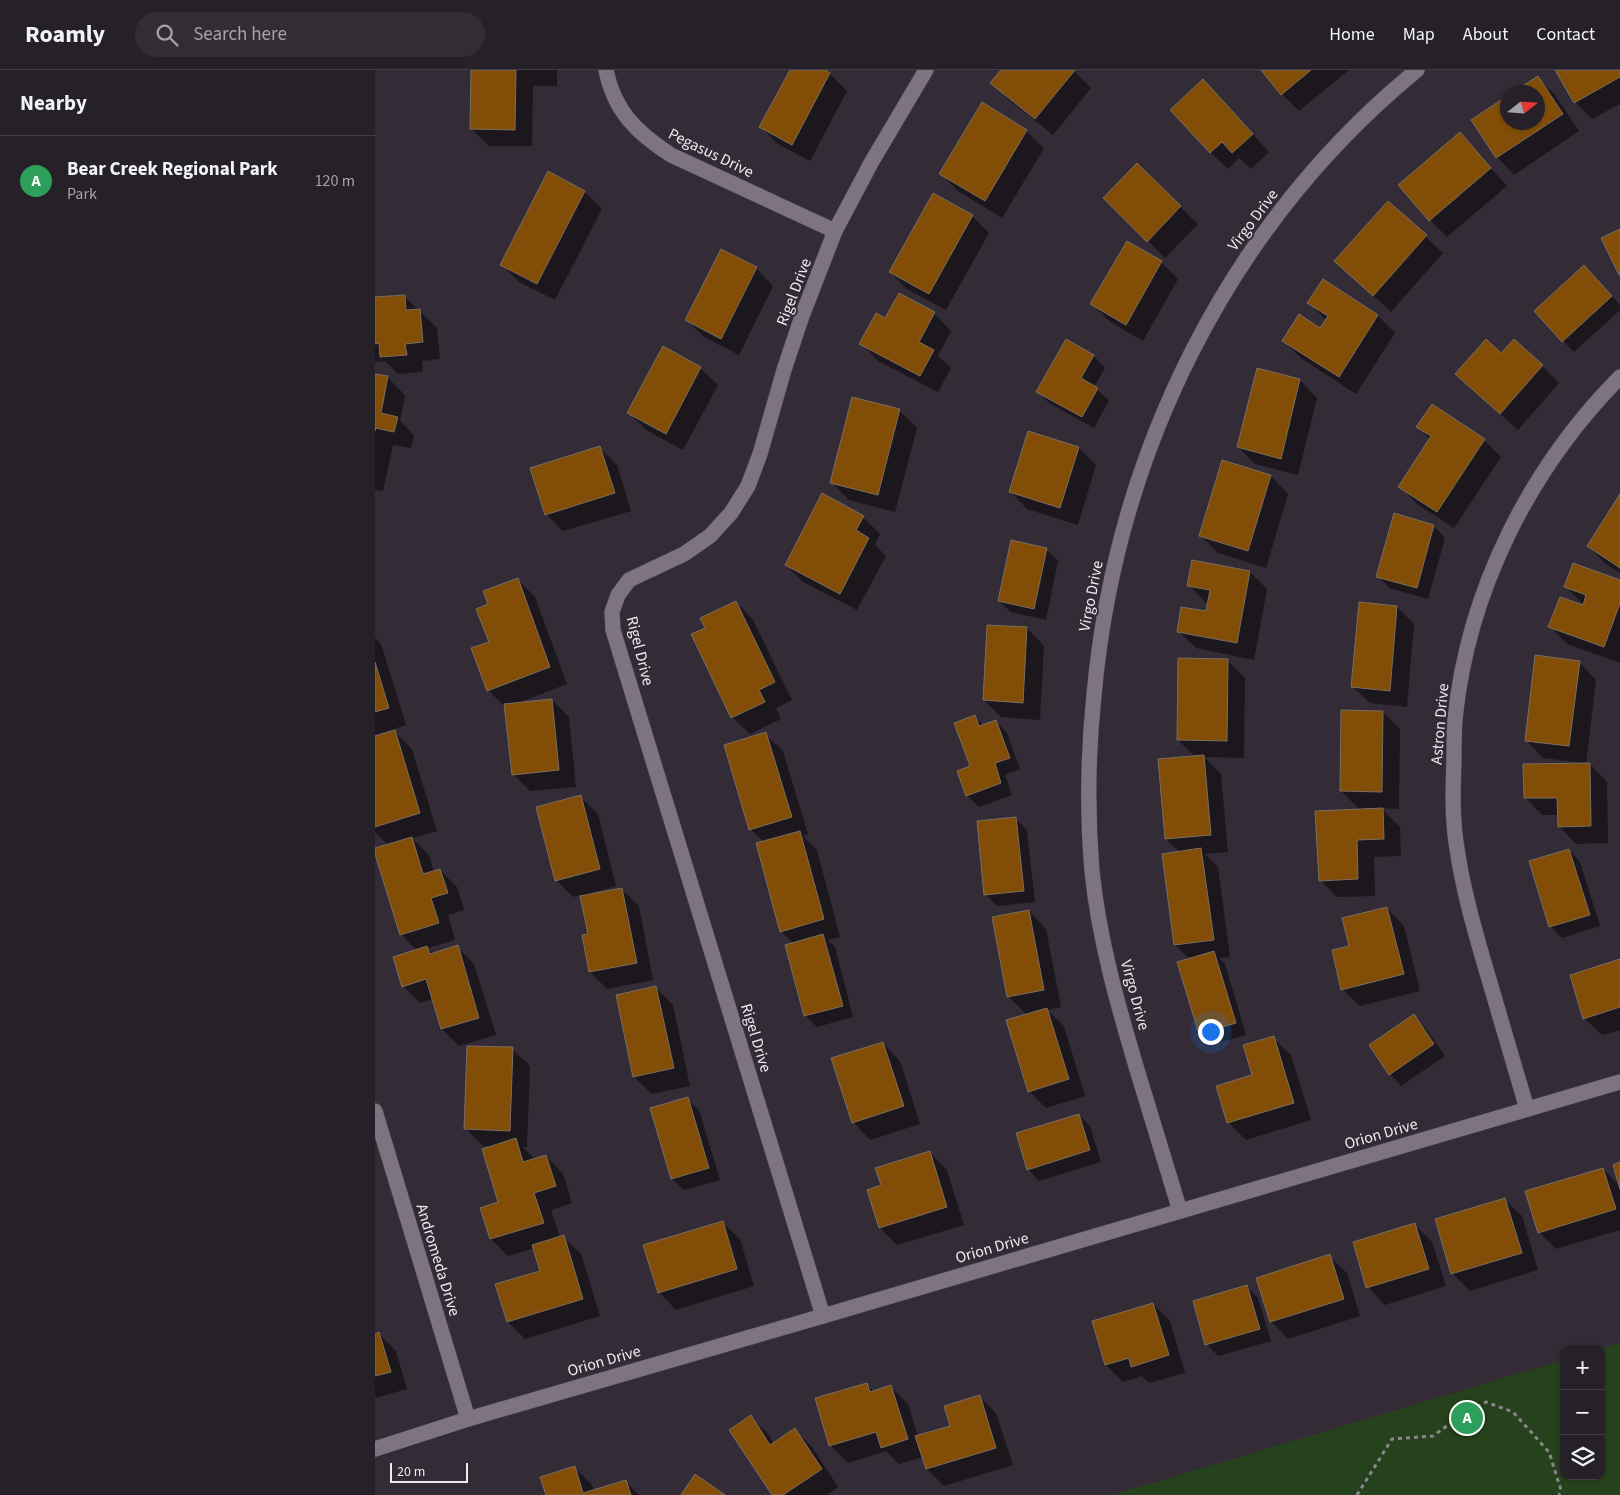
<!DOCTYPE html>
<html lang="en">
<head>
<meta charset="utf-8">
<style>
  body { margin:0; font-family:"Source Sans 3",sans-serif; background:#322d34; color:#f1f3f6 }
  .controls { position:absolute; right:15px; bottom:15px; display:grid; overflow:hidden; border-radius:10px; box-shadow:0 1px 4px #0004 }
  .controls button { width:45px; height:45px; display:grid; place-items:center; padding:0; border:0; border-bottom:1px solid #423e45; background:#262028; color:#f1f3f6; font:25px sans-serif }
  .compass { position:absolute; left:1125px; top:15px; width:45px; height:45px; border-radius:50%; background:#262028; box-shadow:0 1px 4px #0004; rotate:73deg }
  .scale { position:absolute; left:15px; bottom:12px; width:78px; box-sizing:border-box; padding-left:5px; border:2px solid #efe9f1; border-top:0; font-size:14px; line-height:18px; white-space:nowrap; color:#efe9f1; -webkit-text-stroke:4px #332b36; paint-order:stroke }
  .you { position:absolute; left:835px; top:961px; width:18px; height:18px; margin:-12px; border:4px solid #fff; border-radius:50%; background:#1a73e8; box-shadow:0 0 0 8px #1a73e833 }
  .badge { display:grid; place-items:center; width:32px; height:32px; border-radius:50%; background:#ea580c; color:#fff; font-size:16px; font-weight:700 }
  .pin { position:absolute; translate:-50% -50%; border:2px solid #fff; box-shadow:0 1px 5px #0006 }
  .list { margin:0; padding:0; list-style:none }
  h2 { display:flex; justify-content:space-between; align-items:center; height:65px; margin:0; padding:0 20px; font-size:21px }
  h2 small { font-size:16px; font-weight:400; color:#a4a3a8 }
  .list li { display:grid; grid-template-columns:32px 1fr auto; gap:15px; align-items:center; box-sizing:border-box; height:90px; padding:0 20px; border-top:1px solid #423e45 }
  .list b { display:block; font-size:19px; white-space:nowrap }
  .list p { margin:0; font-size:16px; white-space:nowrap; color:#a4a3a8 }
  .list em { font-size:16px; font-style:normal; color:#a4a3a8 }
  .icon { flex:none; width:28px; height:28px; fill:none; stroke:currentColor; stroke-width:2; stroke-linecap:round; stroke-linejoin:round }
  .map { position:relative; flex:none; width:1245px; height:1425px; overflow:hidden }
  header { display:flex; align-items:center; gap:30px; box-sizing:border-box; height:70px; padding:0 25px; background:#262028; border-bottom:1px solid #423e45 }
  header strong { font-size:24px }
  nav { display:flex; gap:28px; margin-inline-start:auto; font-size:18px }
  .search { width:350px; height:45px; background:#322d34; display:flex; align-items:center; gap:12px; box-sizing:border-box; padding:0 18px; border-radius:28px; color:#a4a3a8; font-size:19px }
  main { display:flex }
  aside { flex:1; background:#262028 }
  .map>svg:first-child { display:block }
</style>
</head>
<body>
<header>
<strong>Roamly</strong>
<div class="search"><svg class="icon" aria-label="search" viewBox="0 0 24 24"><circle cx="10" cy="10" r="6"/><path d="M15 15l6 6"/></svg>Search here</div>
<nav><a>Home</a><a>Map</a><a>About</a><a>Contact</a></nav>
</header>
<main>
<aside>
<h2>Nearby<small></small></h2>
<ul class="list">
<li><span class="badge" style="background:#2e9e5b">A</span><div><b>Bear Creek Regional Park</b><p>Park</p></div><em>120 m</em></li>
</ul>
</aside>
<div class="map">
<svg width="1245" height="1425" viewBox="0 0 1245 1425">
  <rect width="100%" height="100%" fill="#332b36"/>
  <!-- green -->
  <polygon fill="#26421c" points="1245,1273 1245,1425 737,1425 1189,1290 1189,1406 1226,1406 1226,1279 1225,1279"/>
  <!-- shadow -->
  <g fill="#0007">
    <polygon points="98,0 182,0 182,16 158,16 157,76 114,76 96,58"/>
    <polygon points="416,0 448,0 455,4 472,21 435,91 403,74 386,57"/>
    <polygon points="627,0 698,0 716,18 678,65 634,30 617,13"/>
    <polygon points="887,0 974,0 924,41 907,24"/>
    <polygon points="1182,0 1245,0 1245,34 1217,49 1200,32"/>
    <polygon points="1163,8 1180,25 1204,61 1139,105 1122,87 1098,50 1132,28 1132,52 1162,52 1162,22 1140,22"/>
    <polygon points="845,28 894,82 876,99 864,88 853,99 835,82"/>
    <polygon points="651,61 669,78 627,148 583,121 566,104"/>
    <polygon points="1085,64 1132,116 1072,167 1055,150"/>
    <polygon points="762,95 823,154 790,188 730,128"/>
    <polygon points="210,122 227,139 180,230 144,212 127,195"/>
    <polygon points="1013,132 1068,183 1016,242 961,191"/>
    <polygon points="597,146 614,163 571,240 532,219 515,202"/>
    <polygon points="786,192 803,209 768,271 734,251 717,234"/>
    <polygon points="381,198 398,216 364,285 329,267 312,250"/>
    <polygon points="1220,208 1245,235 1245,240 1199,282 1188,271"/>
    <polygon points="948,211 1003,246 1020,263 981,324 926,288 909,271 946,260 952,251 934,233"/>
    <polygon points="29,226 62,258 65,289 47,291 48,302 23,304 10,291 0,292 0,228"/>
    <polygon points="559,243 576,261 563,286 576,298 563,322 503,291 486,273 511,250"/>
    <polygon points="691,271 719,286 730,298 719,317 734,330 719,358 674,333 663,321"/>
    <polygon points="1126,285 1167,296 1184,313 1143,360 1081,304"/>
    <polygon points="325,298 343,315 308,380 271,360 254,343"/>
    <polygon points="0,305 13,308 30,325 25,351 39,365 36,378 18,375 8,421 0,420"/>
    <polygon points="925,310 942,328 923,405 880,394 863,377"/>
    <polygon points="524,340 542,358 520,442 474,430 456,412"/>
    <polygon points="1043,357 1109,370 1126,387 1079,458 1042,434 1025,417 1055,369"/>
    <polygon points="654,362 704,378 721,395 703,455 652,439 635,421"/>
    <polygon points="225,378 242,395 256,441 188,461 171,444"/>
    <polygon points="848,392 896,406 913,424 891,498 843,483 826,466"/>
    <polygon points="1245,426 1245,503 1230,493 1213,476"/>
    <polygon points="1020,445 1059,456 1070,468 1053,529 1014,518 1003,506"/>
    <polygon points="488,447 505,464 500,475 511,486 482,540 428,512 411,495"/>
    <polygon points="671,479 683,491 671,550 636,542 624,531"/>
    <polygon points="875,502 892,519 879,590 821,578 803,561 832,542 834,533 831,533 814,515"/>
    <polygon points="142,509 160,527 192,614 143,633 177,630 194,647 201,717 155,721 138,704 131,638 113,620 116,573 114,535"/>
    <polygon points="1245,512 1245,593 1192,574 1175,556 1212,538 1191,517"/>
    <polygon points="361,532 378,550 417,630 401,638 406,649 375,664 357,647 331,558"/>
    <polygon points="1022,537 1039,554 1032,637 995,633 977,616"/>
    <polygon points="652,558 669,576 665,650 626,647 609,630"/>
    <polygon points="0,568 6,574 31,655 0,665"/>
    <polygon points="852,590 870,608 869,688 829,687 846,704 853,782 830,784 843,797 855,887 844,888 850,894 871,965 836,975 825,964 803,893 815,889 800,875 805,782 791,769 820,687 803,670"/>
    <polygon points="1204,592 1221,610 1211,694 1215,694 1232,712 1233,773 1201,774 1184,756 1184,745 1167,745 1150,727 1208,694 1208,693 1168,688 1151,670"/>
    <polygon points="1008,642 1025,659 1024,739 1006,738 1025,757 1026,786 999,787 1000,826 962,827 945,810 986,741 966,721"/>
    <polygon points="600,647 609,656 621,651 632,663 645,699 630,705 637,725 604,737 592,725 596,697"/>
    <polygon points="19,661 37,679 62,761 37,768 54,785 59,802 65,800 82,817 89,840 73,845 80,870 53,878 58,884 82,877 99,894 121,965 84,976 67,959 58,929 45,933 28,916 42,881 26,864 0,780 13,775 0,762 0,667"/>
    <polygon points="390,664 408,681 433,764 428,766 442,780 465,867 453,870 460,877 478,947 442,957 430,945 419,874 406,861 389,772 375,759"/>
    <polygon points="205,727 223,744 241,816 213,824 214,826 246,819 264,836 278,910 232,919 215,902 214,865 206,825 198,827 181,810"/>
    <polygon points="641,749 652,760 660,832 622,836 610,824"/>
    <polygon points="1194,780 1205,792 1225,856 1187,868 1176,857 1156,792"/>
    <polygon points="1012,838 1029,856 1045,921 985,936 967,919 975,877"/>
    <polygon points="654,841 671,859 686,937 672,940 689,956 710,1026 671,1038 654,1021 652,945 633,926"/>
    <polygon points="1245,891 1245,960 1227,965 1209,948"/>
    <polygon points="281,918 298,935 315,1016 277,1024 259,1007"/>
    <polygon points="1039,946 1050,957 1070,986 1026,1016 1015,1004"/>
    <polygon points="898,968 916,985 936,1050 871,1070 853,1052"/>
    <polygon points="508,973 525,991 545,1054 495,1070 478,1052"/>
    <polygon points="137,979 155,996 152,1077 148,1077 158,1087 159,1090 171,1086 188,1104 197,1133 176,1140 185,1168 188,1167 206,1184 225,1246 150,1269 133,1252 167,1201 160,1178 133,1186 116,1169 124,1133 118,1076 108,1076 91,1059"/>
    <polygon points="312,1029 324,1040 345,1110 309,1120 297,1109 276,1039"/>
    <polygon points="704,1045 715,1056 726,1092 664,1111 653,1099"/>
    <polygon points="555,1083 572,1100 589,1155 522,1175 505,1158 494,1120 507,1116"/>
    <polygon points="1228,1099 1245,1116 1245,1160 1181,1179 1164,1162"/>
    <polygon points="1129,1129 1147,1146 1163,1200 1095,1221 1078,1204 1061,1150"/>
    <polygon points="347,1152 365,1169 379,1216 301,1240 284,1222"/>
    <polygon points="1040,1155 1057,1172 1071,1216 1010,1235 993,1217"/>
    <polygon points="954,1186 972,1203 985,1246 913,1269 896,1251"/>
    <polygon points="872,1217 883,1228 896,1271 843,1286 832,1274"/>
    <polygon points="778,1234 795,1251 810,1303 774,1313 767,1306 748,1312 731,1295"/>
    <polygon points="4,1264 21,1281 32,1319 0,1328 0,1265"/>
    <polygon points="491,1314 499,1322 516,1317 533,1334 543,1367 576,1356 604,1326 621,1343 638,1395 569,1416 552,1399 548,1387 524,1394 511,1381 473,1393 455,1375"/>
    <polygon points="376,1347 393,1364 399,1374 420,1360 437,1377 463,1417 452,1425 398,1425"/>
    <polygon points="200,1398 217,1415 219,1421 251,1412 264,1425 172,1425"/>
  </g>
  <!-- building -->
  <g fill="#824e07" stroke="#7a6e62">
    <polygon points="96,0 141,0 140,60 95,59"/>
    <polygon points="415,0 451,0 455,3 417,75 384,57"/>
    <polygon points="626,0 700,0 660,49 615,13"/>
    <polygon points="886,0 936,0 906,25"/>
    <polygon points="1180,0 1245,0 1245,7 1199,33"/>
    <polygon points="1163,6 1188,44 1121,88 1096,50 1132,26 1132,52 1162,52 1162,22 1138,22"/>
    <polygon points="828,9 878,64 857,83 847,72 835,83 795,40"/>
    <polygon points="607,32 652,60 610,131 564,104"/>
    <polygon points="1085,62 1116,98 1054,151 1023,115"/>
    <polygon points="762,93 806,136 772,172 728,128"/>
    <polygon points="173,101 210,121 162,214 125,195"/>
    <polygon points="558,123 598,145 554,224 514,202"/>
    <polygon points="1013,131 1052,165 998,226 959,191"/>
    <polygon points="1245,159 1245,204 1244,205 1226,168"/>
    <polygon points="752,171 787,191 751,255 715,234"/>
    <polygon points="346,179 382,197 346,269 310,250"/>
    <polygon points="1209,195 1237,226 1187,272 1159,241"/>
    <polygon points="948,209 1003,245 964,307 907,271 924,244 945,258 953,246 932,233"/>
    <polygon points="524,223 560,242 544,272 559,280 545,306 484,274 501,243 510,248"/>
    <polygon points="30,225 31,240 45,239 48,272 30,274 32,285 5,287 4,273 0,274 0,227"/>
    <polygon points="691,269 719,285 706,308 723,318 707,347 661,322"/>
    <polygon points="1111,269 1126,283 1139,269 1168,295 1125,344 1080,304"/>
    <polygon points="288,276 326,297 291,364 252,343"/>
    <polygon points="882,298 925,309 906,389 862,377"/>
    <polygon points="0,304 13,306 6,343 23,347 19,362 1,358 0,361"/>
    <polygon points="477,327 525,339 503,425 455,413"/>
    <polygon points="1057,334 1110,369 1062,442 1023,417 1056,366 1041,357"/>
    <polygon points="653,361 704,377 685,438 634,422"/>
    <polygon points="225,376 240,423 170,445 155,398"/>
    <polygon points="847,390 896,405 873,481 824,466"/>
    <polygon points="447,423 489,446 481,460 494,468 465,524 410,495"/>
    <polygon points="1245,424 1245,498 1212,476"/>
    <polygon points="1019,443 1059,455 1042,518 1001,507"/>
    <polygon points="636,470 672,478 659,539 623,531"/>
    <polygon points="817,490 875,501 862,573 802,562 806,537 831,541 835,520 812,516"/>
    <polygon points="1198,493 1245,510 1245,533 1229,577 1173,557 1185,527 1208,535 1211,525 1189,517"/>
    <polygon points="143,508 175,597 112,621 96,578 114,572 101,539 113,534 108,521"/>
    <polygon points="361,531 400,612 384,620 390,632 356,648 316,564 330,558 325,548"/>
    <polygon points="984,532 1022,536 1015,621 976,617"/>
    <polygon points="612,555 652,557 648,633 608,630"/>
    <polygon points="1160,585 1205,591 1194,676 1150,671"/>
    <polygon points="803,588 853,589 852,671 802,670"/>
    <polygon points="0,592 14,638 0,642"/>
    <polygon points="177,629 184,700 137,705 129,634"/>
    <polygon points="966,640 1008,641 1007,722 965,721"/>
    <polygon points="600,645 604,656 621,650 635,688 620,693 626,713 591,726 582,701 595,696 579,653"/>
    <polygon points="20,660 45,743 0,757 0,666"/>
    <polygon points="391,662 417,747 374,760 349,675"/>
    <polygon points="829,685 836,765 790,769 783,689"/>
    <polygon points="1215,693 1216,756 1183,757 1182,728 1149,728 1148,694"/>
    <polygon points="206,725 225,799 180,811 161,737"/>
    <polygon points="1008,738 1009,769 982,770 983,809 944,811 940,741"/>
    <polygon points="641,747 649,821 609,825 602,751"/>
    <polygon points="425,761 449,849 405,862 381,773"/>
    <polygon points="37,767 48,804 65,799 73,823 56,828 64,853 25,865 0,784 0,778"/>
    <polygon points="826,778 839,870 799,875 787,784"/>
    <polygon points="1194,779 1215,845 1174,857 1154,791"/>
    <polygon points="247,818 262,893 214,902 207,865 213,864 205,826"/>
    <polygon points="1012,837 1029,904 966,920 957,880 974,876 967,848"/>
    <polygon points="654,840 669,920 632,927 617,847"/>
    <polygon points="448,864 468,936 429,946 410,875"/>
    <polygon points="83,875 104,948 66,959 51,909 27,917 18,887 52,876 55,884"/>
    <polygon points="839,881 861,953 824,964 802,892"/>
    <polygon points="1245,889 1245,937 1208,949 1195,905"/>
    <polygon points="281,916 299,998 258,1007 241,925"/>
    <polygon points="672,938 694,1009 653,1022 631,950"/>
    <polygon points="1039,944 1059,974 1014,1005 994,975"/>
    <polygon points="899,966 919,1033 852,1053 841,1016 877,1005 868,975"/>
    <polygon points="508,972 529,1036 477,1053 456,988"/>
    <polygon points="92,976 138,977 135,1061 89,1059"/>
    <polygon points="313,1027 334,1098 296,1109 275,1038"/>
    <polygon points="704,1044 715,1080 652,1100 641,1063"/>
    <polygon points="141,1068 148,1092 171,1085 181,1116 159,1123 169,1153 115,1169 105,1138 123,1132 107,1079"/>
    <polygon points="555,1081 572,1137 504,1158 492,1120 506,1115 500,1098"/>
    <polygon points="1245,1092 1245,1119 1238,1095"/>
    <polygon points="1228,1098 1241,1139 1163,1163 1150,1121"/>
    <polygon points="1130,1128 1147,1183 1076,1204 1060,1149"/>
    <polygon points="348,1151 362,1199 283,1223 268,1175"/>
    <polygon points="1040,1153 1054,1199 991,1218 978,1172"/>
    <polygon points="189,1165 208,1229 132,1252 120,1214 165,1201 157,1175"/>
    <polygon points="955,1184 969,1229 895,1252 881,1208"/>
    <polygon points="872,1215 885,1259 830,1275 818,1231"/>
    <polygon points="778,1233 794,1285 756,1297 754,1288 730,1295 717,1251"/>
    <polygon points="4,1262 16,1302 0,1306 0,1264"/>
    <polygon points="492,1313 495,1322 516,1315 533,1369 506,1378 501,1362 454,1376 440,1328"/>
    <polygon points="605,1325 621,1378 551,1399 540,1366 575,1356 569,1336"/>
    <polygon points="376,1345 395,1375 420,1358 447,1399 408,1425 397,1425 354,1360"/>
    <polygon points="200,1396 208,1423 251,1410 256,1425 171,1425 165,1407"/>
    <polygon points="320,1404 350,1425 306,1425"/>
  </g>
  <g fill="none" stroke-linecap="round" stroke-linejoin="round">
    <defs>
      <g id="minor">
        <path d="M231,0C239,41 262,63 296,85L460,161"/>
        <path d="M1152,1039C1139,995 1126,950 1113,906C1100,862 1087,817 1081,772C1077,745 1078,716 1079,689C1079,676 1079,662 1080,649C1093,520 1155,398 1245,307"/>
        <polyline points="0,1041 93,1349"/>
        <path d="M805,1141C791,1095 777,1049 763,1003C743,936 724,870 717,801C712,743 713,683 719,625C741,383 853,155 1042,0"/>
        <polyline points="448,1246 238,560 237,542 243,525 254,510 309,484 335,466 356,443 373,416 385,384 409,300 427,246 460,161 496,93 551,0"/>
        <polyline points="0,1379 93,1349 448,1246 1245,1012"/>
      </g>
    </defs>
    <!-- minor casing -->
    <use href="#minor" stroke="#4e4650" stroke-width="16"/>
    <!-- path -->
    <polyline stroke="#8c858f" stroke-width="3" stroke-dasharray="4 4" stroke-linecap="butt" points="982,1425 1017,1369 1058,1366 1080,1350 1111,1332 1138,1342 1174,1382 1186,1420 1184,1425"/>
    <!-- minor -->
    <use href="#minor" stroke="#7e7481" stroke-width="15"/>
  </g>
  <g text-anchor="middle" dominant-baseline="central" stroke-width="4" stroke-linejoin="round" paint-order="stroke">
    <!-- street labels -->
    <g font-size="16" fill="#efe9f1" stroke="#332b36">
      <text transform="translate(336 83) rotate(26)">Pegasus Drive</text>
      <text transform="translate(878 150) rotate(-53)">Virgo Drive</text>
      <text transform="translate(419 222) rotate(-69)">Rigel Drive</text>
      <text transform="translate(716 526) rotate(-79)">Virgo Drive</text>
      <text transform="translate(265 581) rotate(76)">Rigel Drive</text>
      <text transform="translate(1065 654) rotate(-85)">Astron Drive</text>
      <text transform="translate(760 925) rotate(75)">Virgo Drive</text>
      <text transform="translate(381 968) rotate(73)">Rigel Drive</text>
      <text transform="translate(1006 1064) rotate(-16)">Orion Drive</text>
      <text transform="translate(617 1178) rotate(-16)">Orion Drive</text>
      <text transform="translate(63 1190) rotate(73)">Andromeda Drive</text>
      <text transform="translate(229 1291) rotate(-16)">Orion Drive</text>
    </g>
  </g>
</svg>
<div class="controls">
<button>+</button>
<button>−</button>
<button><svg class="icon" aria-label="layers" viewBox="0 0 24 24"><path d="M12 4l9 5-9 5-9-5zM3 14l9 5 9-5"/></svg></button>
</div>
<svg class="compass" viewBox="-18 -18 36 36"><path d="M0-13l5 13h-10z" fill="#e53935"/><path d="M0 13l5-13h-10z" fill="#a4a3a8"/></svg>
<div class="scale">20 m</div>
<div class="you"></div>
<div class="pin badge" style="left:1092px;top:1348px;background:#2e9e5b">A</div>
</div>
</main>
</body>
</html>
